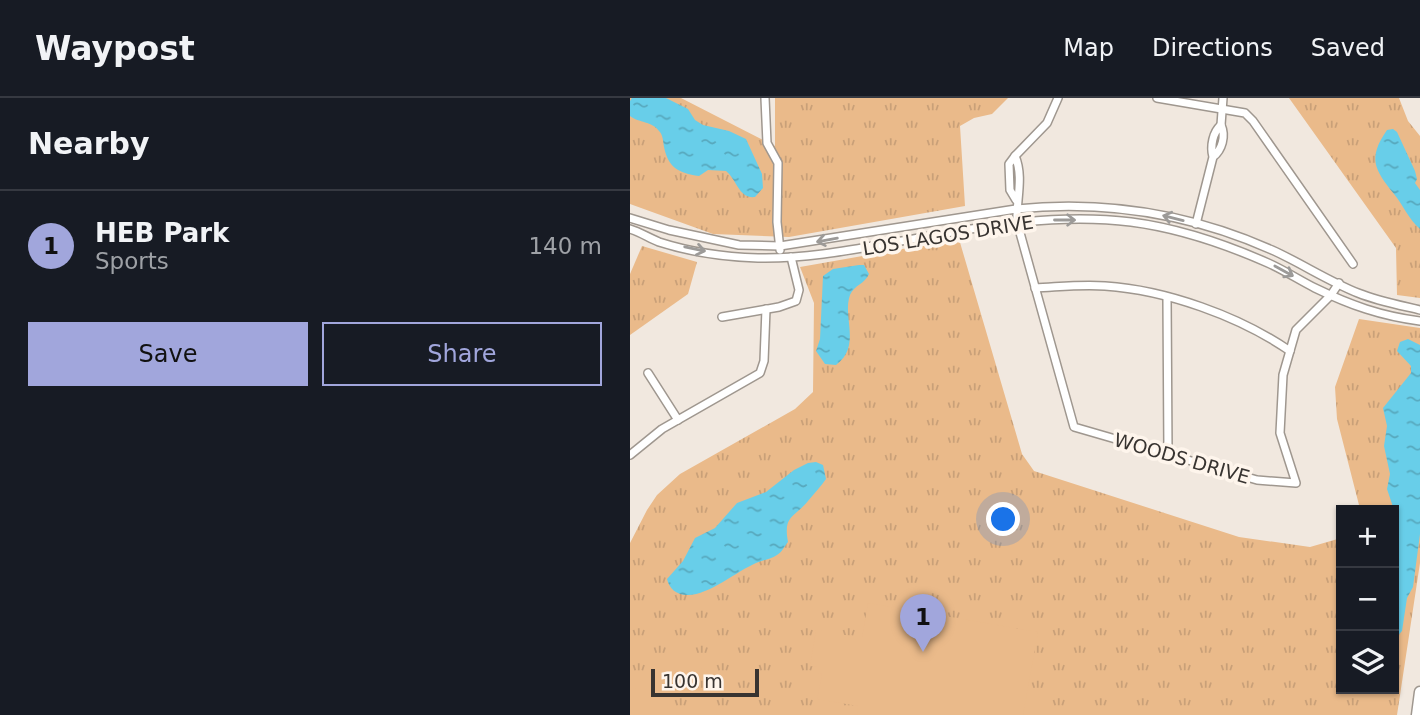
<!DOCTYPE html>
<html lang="en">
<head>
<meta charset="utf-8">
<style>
  body { margin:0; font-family:"DejaVu Sans",sans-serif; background:#20242c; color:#f1f3f6 }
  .controls { position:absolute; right:21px; bottom:21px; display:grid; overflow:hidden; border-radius:0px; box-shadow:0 2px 5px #0004 }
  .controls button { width:63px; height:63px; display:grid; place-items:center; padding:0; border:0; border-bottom:2px solid #363941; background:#171b24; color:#f1f3f6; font:35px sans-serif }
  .scale { position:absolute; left:21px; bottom:18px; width:108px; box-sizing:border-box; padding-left:7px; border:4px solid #383431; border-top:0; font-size:19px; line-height:24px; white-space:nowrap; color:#383431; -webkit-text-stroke:5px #fef5ec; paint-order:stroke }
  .you { position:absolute; left:374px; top:422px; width:24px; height:24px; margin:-18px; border:5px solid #fff; border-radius:50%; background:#1a73e8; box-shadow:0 0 0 10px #1a73e833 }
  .badge { display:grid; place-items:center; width:46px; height:46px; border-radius:50%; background:#a1a6dc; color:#111; font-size:23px; font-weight:700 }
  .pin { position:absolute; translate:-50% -58px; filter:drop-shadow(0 2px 4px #0008) }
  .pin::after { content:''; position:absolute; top:37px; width:24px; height:21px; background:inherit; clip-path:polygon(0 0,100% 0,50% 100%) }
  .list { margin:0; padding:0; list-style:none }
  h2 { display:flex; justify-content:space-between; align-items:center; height:91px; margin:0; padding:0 28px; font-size:30px }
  h2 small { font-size:23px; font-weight:400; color:#9ea1a6 }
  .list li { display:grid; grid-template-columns:46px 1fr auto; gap:21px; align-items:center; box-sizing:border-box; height:112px; padding:0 28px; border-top:2px solid #363941 }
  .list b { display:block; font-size:26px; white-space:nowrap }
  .list p { margin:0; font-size:23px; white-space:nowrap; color:#9ea1a6 }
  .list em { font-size:23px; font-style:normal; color:#9ea1a6 }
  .actions { display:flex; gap:14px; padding:21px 28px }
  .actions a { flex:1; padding:16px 0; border:2px solid #a1a6dc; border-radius:0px; text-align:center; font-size:24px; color:#a1a6dc }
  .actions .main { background:#a1a6dc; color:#111 }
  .icon { flex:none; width:38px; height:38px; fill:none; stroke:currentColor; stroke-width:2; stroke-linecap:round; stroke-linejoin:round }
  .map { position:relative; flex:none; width:790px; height:617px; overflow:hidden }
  header { display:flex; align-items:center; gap:42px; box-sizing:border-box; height:98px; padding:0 35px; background:#171b24; border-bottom:2px solid #363941 }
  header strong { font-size:33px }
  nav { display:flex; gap:38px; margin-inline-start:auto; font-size:24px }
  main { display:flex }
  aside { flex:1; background:#171b24 }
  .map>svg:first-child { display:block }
</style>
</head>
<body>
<header>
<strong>Waypost</strong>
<nav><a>Map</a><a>Directions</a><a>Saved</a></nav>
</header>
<main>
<aside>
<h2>Nearby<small></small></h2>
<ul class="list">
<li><span class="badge">1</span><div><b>HEB Park</b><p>Sports</p></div><em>140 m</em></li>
</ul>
<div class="actions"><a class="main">Save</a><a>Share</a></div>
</aside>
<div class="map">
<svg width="790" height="617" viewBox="0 0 790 617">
  <defs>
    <pattern id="grass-tufts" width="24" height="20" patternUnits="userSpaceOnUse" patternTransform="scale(1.75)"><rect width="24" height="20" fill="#eaba8a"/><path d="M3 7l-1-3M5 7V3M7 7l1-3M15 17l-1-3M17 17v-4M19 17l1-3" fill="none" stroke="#c9a078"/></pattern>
    <pattern id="water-ripples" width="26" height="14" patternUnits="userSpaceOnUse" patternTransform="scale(1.75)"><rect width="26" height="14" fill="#68cee9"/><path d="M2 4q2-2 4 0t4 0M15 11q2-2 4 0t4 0" fill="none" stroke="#57a8bd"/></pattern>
  </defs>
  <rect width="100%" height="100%" fill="#f1e8df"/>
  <!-- grass -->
  <g fill="url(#grass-tufts)">
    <polygon points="0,0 51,0 145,48 145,0 378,0 362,16 344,20 330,28 335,108 159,139 83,136 0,106"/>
    <polygon points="659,0 769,0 778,23 790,38 790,200 767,197 766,150"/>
    <polygon points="329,141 392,356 404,373 609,439 680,449 711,440 711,591 764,591 764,412 728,412 729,407 707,321 705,289 729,221 790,230 790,465 767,617 0,617 0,445 17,412 27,397 50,376 165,311 183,294 184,205 170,169"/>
    <polygon points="12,148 67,164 58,196 0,237 0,176"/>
  </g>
  <!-- pitch -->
  <g fill="#eaba8a">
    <polygon points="238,505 408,534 393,617 227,617 228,608 187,601 192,576 187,575 187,569 180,568 186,532 232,540"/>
    <polygon points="49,540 77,564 32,617 0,617 0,597"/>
  </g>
  <!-- water -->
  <g fill="url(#water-ripples)">
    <path d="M2,0H36L58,11L65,22L73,27L99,33L116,41L132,76L133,90L125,99C109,101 107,82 96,73L78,72L69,78C48,75 38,69 34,49C33,43 33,37 29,33C22,23 9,25 0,18V3Z"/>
    <path d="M763,31L767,34L785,73L787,81L785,85L790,92V131C779,122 773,107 764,96C745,72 737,61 757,32Z"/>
    <path d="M229,167H234L239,176C235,186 224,187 220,197C212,219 232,248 206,267L195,266L186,253L190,241L193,178L203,171Z"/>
    <polygon points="778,241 790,247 790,436 783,489 777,500 772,533 764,542 764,471 769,466 764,412 757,391 760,376 754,348 757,328 753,310 781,275 781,268 767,253 770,244"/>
    <path d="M186,364L193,367L196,381C191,388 184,396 178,403C164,420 153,417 158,444C154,449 152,454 147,457C141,461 133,462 126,465C107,473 78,498 57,497C46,497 39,490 37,481L53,463L65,440L85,430L107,405L136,394L164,372L178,365Z"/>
  </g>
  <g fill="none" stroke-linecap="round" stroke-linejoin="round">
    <defs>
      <g id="street">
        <polyline points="135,0 137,45 148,65 147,124 150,152"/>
        <polyline points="527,0 615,15 623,23 723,166"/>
        <polyline points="591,27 593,0"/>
        <polyline points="385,58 417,25 428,0"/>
        <path d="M386,102L380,92L379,66L385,58C394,79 386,102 387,124L444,329L627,382L666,385L650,335L653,277L666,232L701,197L709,185"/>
        <path d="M0,120L39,132L109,147L150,148L386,111C474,102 561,116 642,152C671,165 698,183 728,195C748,203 769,207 790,212"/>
        <path d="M566,126L583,59C580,48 583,34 591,27C596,38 592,52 583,59"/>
        <path d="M0,131C10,134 19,140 29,144C60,154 96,159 128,160C173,161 216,153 260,145C340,131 419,114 501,124C548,130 595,146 638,165C654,172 669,182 685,190C720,207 751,218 790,223"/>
        <path d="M405,190C428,189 452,186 475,188C536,192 609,218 660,253"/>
        <polyline points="537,200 538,356"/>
        <polyline points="92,219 149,209 166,203 169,192 161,159"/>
        <polyline points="18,275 48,322"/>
        <polyline points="0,357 32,331 130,275 134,263 136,211"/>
      </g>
      <polyline id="secondary" points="787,617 790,594"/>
    </defs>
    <!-- street casing -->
    <use href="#street" stroke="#9f978f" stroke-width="10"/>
    <!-- secondary casing -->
    <use href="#secondary" stroke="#9f978f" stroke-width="13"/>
    <!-- street -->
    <use href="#street" stroke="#fff" stroke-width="7"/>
    <!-- secondary -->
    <use href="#secondary" stroke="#fff" stroke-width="10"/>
  </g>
  <!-- one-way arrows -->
  <defs><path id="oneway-shaft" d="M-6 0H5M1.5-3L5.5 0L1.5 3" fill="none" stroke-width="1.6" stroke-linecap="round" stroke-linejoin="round" transform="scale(1.75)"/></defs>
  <g stroke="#9c9a98">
    <use href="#oneway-shaft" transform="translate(543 120) rotate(-166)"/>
    <use href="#oneway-shaft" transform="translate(435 122)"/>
    <use href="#oneway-shaft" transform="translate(197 142) rotate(170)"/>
    <use href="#oneway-shaft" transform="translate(65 151) rotate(12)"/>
    <use href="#oneway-shaft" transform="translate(654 173) rotate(29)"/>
  </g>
  <g text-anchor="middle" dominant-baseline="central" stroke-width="7" stroke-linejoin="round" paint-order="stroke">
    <!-- street labels -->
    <g font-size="19" fill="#383431" stroke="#fef5ec">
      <text transform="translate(318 137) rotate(-9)">LOS LAGOS DRIVE</text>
      <text transform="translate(552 360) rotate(16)">WOODS DRIVE</text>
    </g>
  </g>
</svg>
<div class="controls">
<button>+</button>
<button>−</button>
<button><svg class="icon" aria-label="layers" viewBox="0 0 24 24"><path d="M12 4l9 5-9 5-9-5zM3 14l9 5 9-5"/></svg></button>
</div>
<div class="scale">100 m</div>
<div class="you"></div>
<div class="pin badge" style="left:293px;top:554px">1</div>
</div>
</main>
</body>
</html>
